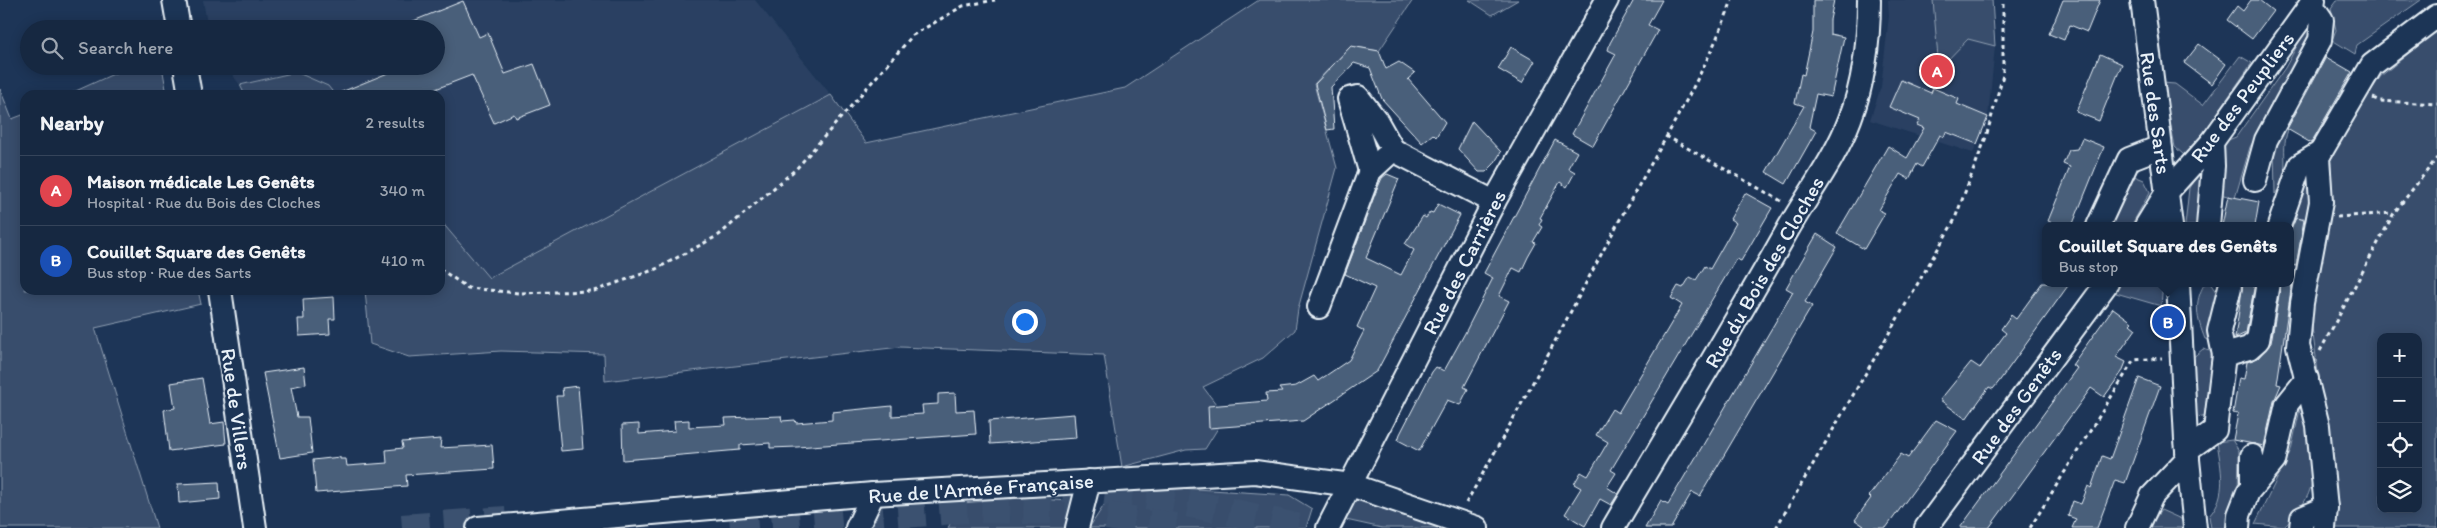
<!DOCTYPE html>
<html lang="en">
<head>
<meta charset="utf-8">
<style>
  body { margin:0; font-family:Itim,sans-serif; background:#1f3048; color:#f1f3f6 }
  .controls { position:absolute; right:15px; bottom:15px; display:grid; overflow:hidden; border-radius:10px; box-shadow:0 2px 12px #0003 }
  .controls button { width:45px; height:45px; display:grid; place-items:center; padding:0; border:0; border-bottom:1px solid #35445a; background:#162841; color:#f1f3f6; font:25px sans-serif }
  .you { position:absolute; left:1024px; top:321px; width:18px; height:18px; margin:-12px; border:4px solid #fff; border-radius:50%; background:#1a73e8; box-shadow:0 0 0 8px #1a73e833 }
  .badge { display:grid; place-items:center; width:32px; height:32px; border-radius:50%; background:#ffd166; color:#fff; font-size:16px; font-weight:700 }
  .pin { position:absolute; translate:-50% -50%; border:2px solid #fff; box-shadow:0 1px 5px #0006 }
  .popup { position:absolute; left:2042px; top:222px; width:252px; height:65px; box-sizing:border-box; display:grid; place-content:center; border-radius:10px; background:#162841; filter:drop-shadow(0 1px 4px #0005); font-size:16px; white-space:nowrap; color:#9ea6b1 }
  .popup b { font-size:19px; color:#f1f3f6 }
  .popup::after { content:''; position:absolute; left:50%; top:100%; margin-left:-10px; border:10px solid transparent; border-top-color:#162841 }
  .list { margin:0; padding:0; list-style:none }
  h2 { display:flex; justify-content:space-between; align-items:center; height:65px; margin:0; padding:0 20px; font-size:21px }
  h2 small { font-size:16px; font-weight:400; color:#9ea6b1 }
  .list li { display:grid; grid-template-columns:32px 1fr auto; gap:15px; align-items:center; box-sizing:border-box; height:70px; padding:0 20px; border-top:1px solid #35445a }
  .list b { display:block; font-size:19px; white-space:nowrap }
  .list p { margin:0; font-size:16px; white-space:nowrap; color:#9ea6b1 }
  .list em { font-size:16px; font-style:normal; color:#9ea6b1 }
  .icon { flex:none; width:28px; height:28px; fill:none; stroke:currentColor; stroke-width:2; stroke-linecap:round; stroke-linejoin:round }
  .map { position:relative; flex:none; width:2437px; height:528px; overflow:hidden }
  .search { position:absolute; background:#162841; box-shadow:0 2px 12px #0003; left:20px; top:20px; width:425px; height:55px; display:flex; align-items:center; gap:12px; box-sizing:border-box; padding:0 18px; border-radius:28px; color:#9ea6b1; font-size:19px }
  .panel { position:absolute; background:#162841; box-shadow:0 2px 12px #0003; left:20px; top:90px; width:425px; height:205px; border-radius:15px }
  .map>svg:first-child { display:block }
</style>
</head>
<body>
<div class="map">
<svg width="2437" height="528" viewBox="0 0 2437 528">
  <rect width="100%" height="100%" fill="#1d3557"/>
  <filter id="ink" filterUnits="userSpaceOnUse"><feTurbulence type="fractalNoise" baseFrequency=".02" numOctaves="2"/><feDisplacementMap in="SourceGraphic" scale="10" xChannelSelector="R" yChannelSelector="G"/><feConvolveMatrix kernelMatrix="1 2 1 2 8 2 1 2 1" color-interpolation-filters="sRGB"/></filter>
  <g filter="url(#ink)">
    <!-- built -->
    <g fill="#2a4162">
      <polygon points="203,0 755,0 831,95 488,278 440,220 440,95 335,95 296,72 240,85 226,66 436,66 436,29 208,29"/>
      <polygon points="1888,0 1992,0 1995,46 1988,117 1973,153 1870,120 1881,87 1889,16"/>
    </g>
    <!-- green -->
    <g fill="#374d6c" stroke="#909fb2" fill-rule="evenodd">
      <polygon points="1259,0 1413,0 1379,51 1351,46 1314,84 1337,168 1298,309 1295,330 1263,358 1203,387 1216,404 1218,428 1205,449 1186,450 1122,467 1104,355 900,347 605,381 604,354 501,351 409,357 370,344 365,290 440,290 440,220 489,278 831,95 866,143 1125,88"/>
      <polygon points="1469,0 1518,0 1492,15"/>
      <polygon points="1933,0 1992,0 1995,46 1968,39 1939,69"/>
      <polygon points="2337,0 2421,0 2357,45 2355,54 2332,40 2336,30 2331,8"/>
      <polygon points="2306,29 2312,34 2250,147 2235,198 2220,194 2223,142 2236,137 2285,68"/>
      <path d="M2437,30V528H2336V506L2309,305L2332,186L2330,152L2381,76ZM2381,337H2418V509H2381Z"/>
      <polygon points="2240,56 2252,63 2193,148 2184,155 2175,147 2162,83 2175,84 2203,105"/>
      <polygon points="131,66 162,66 167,95 67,95"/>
      <polygon points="296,72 328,86 335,95 245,95 240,85"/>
      <polygon points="0,89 12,119 25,114 25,290 198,290 201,304 95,328 157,528 0,528"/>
      <path d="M2283,127L2288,130C2279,153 2293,171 2275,194L2274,145Z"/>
      <path d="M2302,172C2313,186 2310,203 2307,219L2291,218Z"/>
      <polygon points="2198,174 2205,183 2200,226 2185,226 2189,188"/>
      <polygon points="2134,176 2144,180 2150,192 2131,226 2109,226 2128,178"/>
      <polygon points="2121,283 2163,283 2161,306 2116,293"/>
      <path d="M2205,283H2210L2218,295L2213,339H2205C2197,319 2193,303 2205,283Z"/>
      <polygon points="2203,349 2213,352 2212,414 2197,417 2191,359"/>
      <path d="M2301,405C2303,408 2306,411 2307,414C2309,423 2314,473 2312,481C2310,498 2296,516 2284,527L2255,524L2291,450Z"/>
      <path d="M2232,440L2239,451L2238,493L2229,528H2211L2209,516C2228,495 2221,469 2217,442Z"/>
      <polygon points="1118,484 1289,495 1312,509 1306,528 1089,528"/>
      <polygon points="1021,498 1069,501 1065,528 948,528 955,514 939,505"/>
      <polygon points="1364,500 1452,528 1382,528 1346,520 1350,502"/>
      <polygon points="2161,510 2181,519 2185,528 2149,528"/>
    </g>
    <!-- building -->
    <g fill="#495e7a" stroke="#e8f1f8">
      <polygon points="1634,0 1662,0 1648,25 1658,30 1593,146 1572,134 1616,54 1608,50 1610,43"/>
      <polygon points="1813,0 1834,0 1830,20 1830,34 1844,37 1831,97 1816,94 1809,127 1816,131 1786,184 1766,172 1804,106 1795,103 1801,74 1804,75 1813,32"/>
      <polygon points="2063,0 2100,0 2087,32 2070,25 2064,40 2049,34"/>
      <polygon points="2251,0 2259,0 2273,11 2252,39 2227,20 2237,6 2243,11"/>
      <polygon points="463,1 479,37 488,33 505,74 534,64 550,105 516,118 514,114 494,123 472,75 420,95 334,95 405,66 436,66 436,29 396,28"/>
      <polygon points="2199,44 2226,64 2212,84 2184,63"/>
      <polygon points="1351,46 1379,51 1386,69 1399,62 1415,73 1408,79 1445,122 1436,137 1433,134 1422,143 1382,99 1370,68 1354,63 1331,87 1334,129 1327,130 1315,84"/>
      <polygon points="1511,47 1535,61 1522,83 1498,69"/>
      <polygon points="2100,54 2122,64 2099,121 2076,112"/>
      <polygon points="2326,57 2352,72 2311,143 2287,129"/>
      <polygon points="1901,80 1931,93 1933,88 1959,99 1957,104 1988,117 1977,144 1946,132 1944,137 1940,135 1922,167 1917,164 1909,179 1900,174 1879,210 1885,213 1864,249 1837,233 1888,146 1907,158 1924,128 1917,125 1920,120 1889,107"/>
      <polygon points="1472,121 1501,152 1494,164 1486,172 1479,172 1458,149"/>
      <polygon points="2082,138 2104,147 2072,226 2060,226 2048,221 2070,167 2063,164 2069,150 2077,149"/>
      <polygon points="1555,140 1577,152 1568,168 1575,172 1567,187 1560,182 1540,218 1542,219 1539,225 1542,227 1533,242 1536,243 1528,257 1521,272 1513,268 1499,296 1509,301 1464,387 1468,389 1460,405 1447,400 1419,451 1398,440 1400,434 1432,372 1436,367 1444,371 1465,333 1493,278 1484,273"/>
      <polygon points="1387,174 1399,179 1366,258 1401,275 1414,250 1405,244 1423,216 1426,218 1430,212 1433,213 1438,204 1460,215 1377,371 1303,421 1209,428 1208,406 1267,401 1266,393 1282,392 1279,388 1296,386 1314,376 1318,381 1349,360 1364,331 1357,327 1375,288 1345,274 1375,194 1382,178"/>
      <polygon points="1745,193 1772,208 1741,261 1736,259 1611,470 1616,473 1607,487 1618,494 1611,505 1600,499 1585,526 1565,514 1581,488 1574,484 1581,472 1588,476 1608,442 1596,435 1612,409 1618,413 1682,305 1671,298 1678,286 1683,288 1690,277 1696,280 1705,266 1710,269 1736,223 1730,219"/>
      <polygon points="2228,196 2259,202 2255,226 2222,226"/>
      <polygon points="2296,218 2304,220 2296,266 2290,265 2290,232"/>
      <polygon points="1817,234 1837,247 1805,302 1812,306 1700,496 1692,492 1671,528 1645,528 1661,500 1668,504 1696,457 1793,292 1786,288"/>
      <polygon points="2042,283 2070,283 1998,383 1993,389 1989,387 1966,419 1940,400 1971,362 1980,368 2006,333 2001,329 2011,315 2016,319"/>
      <polygon points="2243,283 2255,283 2246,333 2235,338"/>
      <polygon points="2281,283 2292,283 2277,384 2281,385 2274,401 2264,446 2233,440 2238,414 2233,413 2239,378 2244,379 2247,362 2258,358 2271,343"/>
      <polygon points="334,297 335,319 329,319 330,334 299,336 298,319 304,319 303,299"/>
      <polygon points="2113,308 2132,322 2130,324 2136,329 2116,357 2126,362 2122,372 2104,397 2091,388 1989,528 1960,528 2077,368 2072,365"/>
      <polygon points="304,367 306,384 291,387 297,417 308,417 312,453 280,458 263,373"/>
      <polygon points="202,378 210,424 224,422 226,444 169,451 164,410 175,408 171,383"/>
      <polygon points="2139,378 2160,386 2125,483 2115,480 2097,528 2072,528 2076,519 2068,516 2073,501 2081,504 2088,486 2091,488 2102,456 2110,459"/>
      <polygon points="578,386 583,449 561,451 556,396 563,396 562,388"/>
      <polygon points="955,393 956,411 974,410 976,434 797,447 770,448 770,443 740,445 740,450 623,460 622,425 639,424 639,434 675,431 674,421 689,420 689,427 726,425 725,418 781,416 782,421 795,420 796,423 832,420 832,412 892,406 892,416 923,414 922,405 938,404 938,394"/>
      <polygon points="1074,414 1076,438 990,444 989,421"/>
      <polygon points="1936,420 1957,431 1886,528 1867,528 1855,520 1871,498 1869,496 1901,454 1908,458"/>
      <polygon points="441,439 440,448 492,445 494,469 406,475 407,486 316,493 313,460 340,457 340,459 346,459 347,466 387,463 386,450 403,448 402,442"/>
      <polygon points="219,482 220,499 179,503 178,484"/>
    </g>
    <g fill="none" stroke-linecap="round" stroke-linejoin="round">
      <!-- highway-tunnel -->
      <g stroke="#3b516f" stroke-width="28" stroke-dasharray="28 14" stroke-linecap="butt">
        <path d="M1063,488C1142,492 1223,509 1300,528"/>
        <polyline points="402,528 506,520"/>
        <polyline points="730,528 968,509 1074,511 1183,528"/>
      </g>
      <defs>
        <g id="minor">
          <polyline points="174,0 179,29"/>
          <polyline points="2142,0 2171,226"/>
          <polyline points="185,66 190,95"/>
          <polyline points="1370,171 1349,99 1358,97 1376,120 1393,150"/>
          <polyline points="2255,180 2266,140 2320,40 2322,20 2311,4"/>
          <polyline points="2098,226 2129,159 2160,147"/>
          <polyline points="2146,226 2167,192 2212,142 2314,0"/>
          <polyline points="2208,226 2213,166 2212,142"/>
          <polyline points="2279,226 2300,165 2320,153"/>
          <polyline points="2178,283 2186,440 2195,528"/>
          <polyline points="220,290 255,528"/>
          <polyline points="1319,307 1370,171 1393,150 1494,202"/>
          <polyline points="2224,355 2219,331 2230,287"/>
          <polyline points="2187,450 2215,430 2224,355 2249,348 2258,340 2268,283"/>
          <polyline points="2252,456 2252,486"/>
          <polyline points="478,528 873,494 1255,472 1351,485 1477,528"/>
          <polyline points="857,528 873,494"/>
          <polyline points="1077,528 1089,481"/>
          <polyline points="1328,528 1494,202 1607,0"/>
          <path d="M1613,528C1671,429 1731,331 1787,231C1808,194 1835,159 1850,119C1865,80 1869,41 1869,0"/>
          <polyline points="1926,528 2107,283"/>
          <polyline points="2137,528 2152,496 2188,458"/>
          <polyline points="2238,528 2239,515 2248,492 2274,461 2287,404 2307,379"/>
          <polyline points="2301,528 2302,518 2326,508"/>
          <polyline points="2324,528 2326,508 2318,426 2298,346 2302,303 2321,202 2318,157 2372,65 2437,16"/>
        </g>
      </defs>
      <!-- minor casing -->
      <use href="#minor" stroke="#e8f1f8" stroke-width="26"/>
      <!-- path -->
      <g stroke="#e8f1f8" stroke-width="3" stroke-dasharray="4 4" stroke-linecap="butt">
        <polyline points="311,95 318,95"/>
        <polyline points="2373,98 2380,101 2437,104"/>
        <polyline points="1666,136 1783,202"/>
        <polyline points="2337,217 2393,213"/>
        <polyline points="440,269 468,288 518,293 594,291 656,269 719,235 796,169 913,35 963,6 995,0"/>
        <polyline points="2320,351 2394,213 2437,158"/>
        <path d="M1466,503C1519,411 1568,316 1618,223C1658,149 1704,78 1732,0"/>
        <polyline points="1776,528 1954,221 1986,137 2003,75 2003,0"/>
        <polyline points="2030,528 2134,360 2162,358"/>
      </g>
      <!-- minor -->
      <use href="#minor" stroke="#1d3557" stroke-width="22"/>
    </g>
  </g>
  <g text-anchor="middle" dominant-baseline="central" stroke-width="4" stroke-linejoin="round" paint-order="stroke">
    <!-- street labels -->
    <g font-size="21" fill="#e8f1f8" stroke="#1d3557">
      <text transform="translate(2242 97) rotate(-53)">Rue des Peupliers</text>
      <text transform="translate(2156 113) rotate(82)">Rue des Sarts</text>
      <text transform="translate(1464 262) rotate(-63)">Rue des Carrières</text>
      <text transform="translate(1764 272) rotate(-60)">Rue du Bois des Cloches</text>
      <text transform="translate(2016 406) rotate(-54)">Rue des Genêts</text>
      <text transform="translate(237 409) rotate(82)">Rue de Villers</text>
      <text transform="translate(981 488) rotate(-4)">Rue de l'Armée Française</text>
    </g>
  </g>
</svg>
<div class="controls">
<button>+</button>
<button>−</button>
<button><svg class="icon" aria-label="locate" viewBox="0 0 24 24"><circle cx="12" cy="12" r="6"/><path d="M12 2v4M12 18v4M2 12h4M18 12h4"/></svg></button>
<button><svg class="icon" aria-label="layers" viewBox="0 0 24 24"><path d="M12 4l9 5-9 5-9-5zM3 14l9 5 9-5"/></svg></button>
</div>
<div class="you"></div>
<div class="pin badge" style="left:1937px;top:71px;background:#e0444e">A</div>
<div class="pin badge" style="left:2168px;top:322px;background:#1a4fb4">B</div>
<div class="popup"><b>Couillet Square des Genêts</b>Bus stop</div>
<div class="search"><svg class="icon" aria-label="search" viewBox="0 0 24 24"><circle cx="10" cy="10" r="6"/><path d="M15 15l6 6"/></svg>Search here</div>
<section class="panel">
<h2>Nearby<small>2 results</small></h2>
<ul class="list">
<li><span class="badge" style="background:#e0444e">A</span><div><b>Maison médicale Les Genêts</b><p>Hospital · Rue du Bois des Cloches</p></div><em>340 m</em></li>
<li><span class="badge" style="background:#1a4fb4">B</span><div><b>Couillet Square des Genêts</b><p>Bus stop · Rue des Sarts</p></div><em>410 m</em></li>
</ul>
</section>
</div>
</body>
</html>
